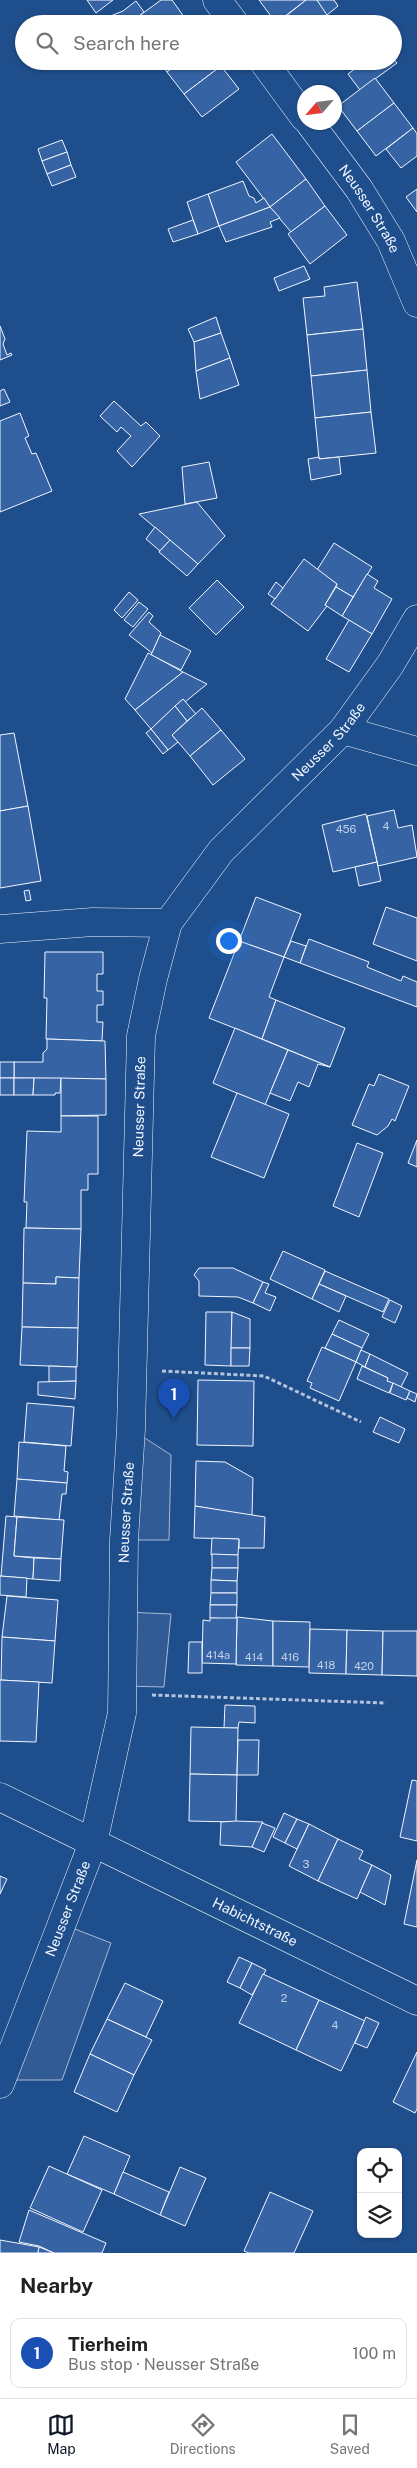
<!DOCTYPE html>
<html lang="en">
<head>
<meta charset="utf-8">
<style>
  body { margin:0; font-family:"Public Sans",sans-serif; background:#f6f6f6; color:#202124 }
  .controls { position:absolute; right:15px; bottom:15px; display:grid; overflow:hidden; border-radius:10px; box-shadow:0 1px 4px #0004 }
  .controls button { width:45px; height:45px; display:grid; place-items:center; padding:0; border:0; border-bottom:1px solid #e0e0e0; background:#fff; color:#202124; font:25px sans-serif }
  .compass { position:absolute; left:297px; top:85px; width:45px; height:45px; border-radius:50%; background:#fff; box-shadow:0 1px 4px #0004; rotate:242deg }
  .you { position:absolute; left:228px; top:940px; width:18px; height:18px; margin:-12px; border:4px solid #fff; border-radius:50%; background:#1a73e8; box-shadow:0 0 0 8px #1a73e833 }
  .badge { display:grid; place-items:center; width:32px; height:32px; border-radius:50%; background:#111827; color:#fff; font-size:16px; font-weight:700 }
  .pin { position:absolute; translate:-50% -41px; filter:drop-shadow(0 1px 2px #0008) }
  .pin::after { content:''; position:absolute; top:26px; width:18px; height:15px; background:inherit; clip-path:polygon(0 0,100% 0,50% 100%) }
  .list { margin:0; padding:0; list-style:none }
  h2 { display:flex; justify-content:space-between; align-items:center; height:65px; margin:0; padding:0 20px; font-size:21px }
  h2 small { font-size:16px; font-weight:400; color:#757577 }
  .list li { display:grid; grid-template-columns:32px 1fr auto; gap:15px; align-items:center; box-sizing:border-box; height:70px; margin:0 10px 10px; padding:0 10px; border:1px solid #e0e0e0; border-radius:10px }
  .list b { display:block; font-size:19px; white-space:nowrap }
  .list p { margin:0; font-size:16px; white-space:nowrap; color:#757577 }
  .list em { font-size:16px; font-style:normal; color:#757577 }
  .icon { flex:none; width:28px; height:28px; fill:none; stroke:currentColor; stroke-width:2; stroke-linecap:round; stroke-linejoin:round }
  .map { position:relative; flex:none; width:417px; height:2253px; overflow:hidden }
  .search { position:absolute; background:#fff; box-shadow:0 1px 4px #0004; left:15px; right:15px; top:15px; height:55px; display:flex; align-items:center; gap:12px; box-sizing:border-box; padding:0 18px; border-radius:28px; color:#757577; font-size:19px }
  .sheet { height:145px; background:#fff }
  nav { display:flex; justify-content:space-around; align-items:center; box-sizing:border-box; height:70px; border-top:1px solid #e0e0e0; background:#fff; font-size:14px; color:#757577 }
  nav a { display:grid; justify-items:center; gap:2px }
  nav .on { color:#111827 }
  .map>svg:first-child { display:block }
</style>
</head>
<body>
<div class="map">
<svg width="417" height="2253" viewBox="0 0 417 2253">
  <rect width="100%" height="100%" fill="#1f4e8c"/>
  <!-- parking -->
  <g fill="#305b95" stroke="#a8bbd7">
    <polygon points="131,1429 171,1455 169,1540 124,1540"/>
    <polygon points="124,1612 171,1614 164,1687 122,1686"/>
    <polygon points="62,1924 111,1943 62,2080 2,2080"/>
  </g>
  <!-- building -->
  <g fill="#3563a3" stroke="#f2f6ff">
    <polygon points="87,0 113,0 96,13"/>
    <polygon points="161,0 172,0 187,21 184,24 128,24"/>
    <polygon points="259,0 306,0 276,23"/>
    <polygon points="306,0 317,0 332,21 328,24 276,24"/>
    <polygon points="317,0 334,0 338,6 327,15"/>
    <polygon points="136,1 144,12 128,24 113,24 108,17 123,11"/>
    <polygon points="393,58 397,63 360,90 348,74 365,61 393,61"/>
    <polygon points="159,61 181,61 167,72"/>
    <polygon points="181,61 217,61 221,66 184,94 167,72"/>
    <polygon points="221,66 239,89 202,117 184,94"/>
    <polygon points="375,78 394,103 357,131 338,106"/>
    <polygon points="394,103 413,128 376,156 357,131"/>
    <polygon points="413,128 417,134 417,156 401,168 386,149"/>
    <polygon points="272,134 306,179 270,207 236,162"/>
    <polygon points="62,140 67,152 42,161 38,149"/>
    <polygon points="67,152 71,165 47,174 42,161"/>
    <polygon points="71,165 76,177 52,186 47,174"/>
    <polygon points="306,179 325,206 291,232 270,207"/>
    <polygon points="243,181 249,196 254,198 256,203 264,198 270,207 219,226 208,194"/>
    <polygon points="417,189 417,212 406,197"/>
    <polygon points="208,194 219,226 198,234 187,202"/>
    <polygon points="325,206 347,235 310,264 288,234"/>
    <polygon points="270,207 280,218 270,222 272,227 226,242 219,226"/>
    <polygon points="193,220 198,234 173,242 168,229"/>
    <polygon points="304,266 310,279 279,291 274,278"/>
    <polygon points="357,282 363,329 307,335 303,298 325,296 324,287"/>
    <polygon points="216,317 221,333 194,342 188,329"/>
    <polygon points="0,326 5,339 3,344 7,355 11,353 12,355 0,360"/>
    <polygon points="363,329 367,370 311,376 307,335"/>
    <polygon points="221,333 230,358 196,371 194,342"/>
    <polygon points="230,358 239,385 200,399 196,371"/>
    <polygon points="367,370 371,412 315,418 311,376"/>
    <polygon points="4,389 10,402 0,406 0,391"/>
    <polygon points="114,401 141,426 146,422 160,436 132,467 117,451 131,436 121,427 117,432 100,416"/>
    <polygon points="371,412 376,453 319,459 315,418"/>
    <polygon points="20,413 29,436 25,438 32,454 36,453 52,491 0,512 0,421"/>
    <polygon points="319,457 319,459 339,457 341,474 311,480 308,459"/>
    <polygon points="209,462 217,498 185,504 182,467"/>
    <polygon points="197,502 225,536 198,564 139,514"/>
    <polygon points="155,527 170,540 160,551 146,539"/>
    <polygon points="170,540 198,564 187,576 159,552"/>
    <polygon points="334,543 372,567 353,597 336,587 337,584 317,570"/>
    <polygon points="304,559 337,584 325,605 327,606 308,631 271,604"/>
    <polygon points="367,574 378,581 374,588 392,599 372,634 342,616"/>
    <polygon points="217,580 244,607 216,635 189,608"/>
    <polygon points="276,582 283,588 275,599 268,594"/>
    <polygon points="336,587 353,597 342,616 325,605"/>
    <polygon points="129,592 138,600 122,618 114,610"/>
    <polygon points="139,602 148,609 133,627 124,620"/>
    <polygon points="149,612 153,616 149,622 161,633 152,653 129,635"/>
    <polygon points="349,620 372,634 349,672 326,659"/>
    <polygon points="160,635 191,651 181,670 151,655"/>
    <polygon points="148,653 183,672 135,710 125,699"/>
    <polygon points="183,672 207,684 185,702 183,699 151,729 135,710"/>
    <polygon points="183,699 196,714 187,721 175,706"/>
    <polygon points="175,706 187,721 172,735 178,742 168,750 151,729"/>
    <polygon points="202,708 221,730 190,756 172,735"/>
    <polygon points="151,729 168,750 163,754 146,733"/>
    <polygon points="221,730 245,759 213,785 190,756"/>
    <polygon points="14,733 28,806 0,811 0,735"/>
    <polygon points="28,806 41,881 0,888 0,811"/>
    <polygon points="394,810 398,828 412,825 417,857 378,866 367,816"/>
    <polygon points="366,814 377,862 333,872 322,825"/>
    <polygon points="377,862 381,881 359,886 355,867"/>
    <polygon points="29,890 31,900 26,901 24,891"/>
    <polygon points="256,897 301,914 284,957 239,941"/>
    <polygon points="386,907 417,918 417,961 373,944"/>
    <polygon points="309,939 369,962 367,967 401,981 403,976 417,982 417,1007 300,963"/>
    <polygon points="239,941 284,957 269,997 276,1000 262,1039 209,1018"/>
    <polygon points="291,941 306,946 300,963 284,957"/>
    <polygon points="45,952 103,952 103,974 97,974 97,991 103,991 103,1005 97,1005 97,1022 103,1022 102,1041 46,1039 47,998 44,998"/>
    <polygon points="276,1000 345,1028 330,1067 262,1039"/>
    <polygon points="235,1028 288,1050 265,1105 213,1083"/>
    <polygon points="47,1039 105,1041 106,1079 14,1078 14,1062 43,1062 43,1053 47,1049"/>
    <polygon points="288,1050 330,1067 318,1064 309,1087 298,1082 290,1101 270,1093"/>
    <rect x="0" y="1062" width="14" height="16"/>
    <polygon points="379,1074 409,1086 395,1121 392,1119 388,1126 377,1135 352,1125 369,1084 374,1086"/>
    <rect x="0" y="1078" width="14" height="17"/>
    <polygon points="14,1078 34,1078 33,1095 14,1095"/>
    <polygon points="34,1078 61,1078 60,1093 55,1093 55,1095 33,1095"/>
    <polygon points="61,1078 106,1079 106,1115 61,1116"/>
    <polygon points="237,1093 289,1114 264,1178 211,1157"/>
    <polygon points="61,1116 98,1116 98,1174 88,1174 88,1190 81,1190 81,1229 26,1228 27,1202 24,1202 27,1131 61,1132"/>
    <polygon points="417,1140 417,1167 408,1163"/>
    <polygon points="357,1143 383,1153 359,1217 333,1206"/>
    <polygon points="24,1228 81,1229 79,1278 56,1277 56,1284 23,1283"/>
    <polygon points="283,1251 325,1270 312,1299 270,1279"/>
    <polygon points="199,1268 233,1268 263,1282 253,1303 238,1297 199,1296 199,1281 194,1275"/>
    <polygon points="325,1271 389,1299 383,1312 319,1284"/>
    <polygon points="56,1277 79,1278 78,1328 22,1327 23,1283 56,1284"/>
    <polygon points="263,1282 269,1284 265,1293 276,1297 270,1311 253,1303"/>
    <polygon points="319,1284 346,1296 339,1312 312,1299"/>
    <polygon points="390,1300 402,1306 395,1323 382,1317"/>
    <polygon points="206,1312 232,1312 231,1366 205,1365"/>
    <polygon points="232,1312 250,1319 250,1348 231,1348"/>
    <polygon points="339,1320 369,1334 362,1348 332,1334"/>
    <polygon points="22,1327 78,1328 77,1367 20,1365"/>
    <polygon points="332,1334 362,1348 356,1362 325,1348"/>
    <polygon points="322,1347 356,1362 339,1401 310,1388 312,1383 307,1381"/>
    <polygon points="231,1348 250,1348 249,1366 231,1366"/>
    <polygon points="361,1350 370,1354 365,1367 356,1362"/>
    <polygon points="370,1354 408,1373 401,1387 387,1381 388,1378 365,1367"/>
    <polygon points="49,1366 76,1367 76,1381 49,1382"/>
    <polygon points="362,1366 388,1378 387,1381 393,1383 389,1393 357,1379"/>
    <polygon points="198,1380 254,1381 253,1446 197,1445"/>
    <polygon points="76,1381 75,1399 38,1395 38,1382"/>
    <polygon points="393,1383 410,1391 406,1400 390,1393"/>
    <polygon points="410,1391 417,1394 415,1402 407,1398"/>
    <polygon points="27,1403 74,1407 71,1446 24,1442"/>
    <polygon points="380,1417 405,1429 399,1443 373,1432"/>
    <polygon points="19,1442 66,1446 64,1471 68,1472 67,1483 17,1479"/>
    <polygon points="196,1461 225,1462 253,1478 252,1516 195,1506"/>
    <polygon points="17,1479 67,1483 66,1494 62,1494 59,1520 14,1516"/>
    <polygon points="195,1506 265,1517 264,1548 239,1548 239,1539 194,1538"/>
    <polygon points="6,1516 17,1517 14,1556 34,1558 33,1579 1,1576"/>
    <polygon points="17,1517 64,1520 61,1559 14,1556"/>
    <polygon points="212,1538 239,1539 238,1555 211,1555"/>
    <polygon points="212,1554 238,1555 238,1568 212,1568"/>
    <polygon points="34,1558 61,1559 60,1581 33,1579"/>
    <polygon points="212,1568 238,1568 237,1581 211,1580"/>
    <polygon points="0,1576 27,1578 26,1597 0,1595"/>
    <polygon points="211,1580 237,1581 237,1593 211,1593"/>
    <polygon points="211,1593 237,1593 237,1605 210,1605"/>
    <polygon points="7,1596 58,1600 55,1641 2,1637"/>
    <polygon points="210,1605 237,1605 236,1619 210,1618"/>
    <polygon points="237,1617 273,1621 273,1666 236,1665"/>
    <polygon points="210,1618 237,1618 236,1664 202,1663 203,1620 210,1621"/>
    <polygon points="273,1621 310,1622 309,1667 273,1666"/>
    <polygon points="310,1629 347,1630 346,1674 309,1673"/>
    <polygon points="347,1630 383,1631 382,1675 346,1674"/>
    <polygon points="383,1631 417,1631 417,1676 382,1675"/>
    <polygon points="2,1637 55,1641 52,1683 1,1680"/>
    <polygon points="189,1642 202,1642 202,1673 188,1673"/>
    <polygon points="0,1680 39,1682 36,1742 0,1741"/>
    <polygon points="225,1705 255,1706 255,1723 239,1722 238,1728 224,1728"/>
    <polygon points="191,1727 238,1728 237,1775 190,1774"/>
    <polygon points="238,1740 259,1740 258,1775 237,1775"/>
    <polygon points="190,1774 237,1775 236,1822 189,1821"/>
    <polygon points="412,1780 417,1781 417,1841 400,1837"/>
    <polygon points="284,1813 297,1819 285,1843 273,1837"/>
    <polygon points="297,1819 309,1824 297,1849 285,1843"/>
    <polygon points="236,1821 263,1822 252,1847 220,1845 221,1822"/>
    <polygon points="262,1823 275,1828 264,1852 252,1847"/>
    <polygon points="309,1824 338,1839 318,1881 289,1866"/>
    <polygon points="338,1839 363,1851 359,1859 372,1865 357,1899 318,1881"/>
    <polygon points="417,1860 417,1927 404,1924"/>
    <polygon points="372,1865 391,1875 385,1905 360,1892"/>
    <polygon points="0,1876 7,1879 0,1894"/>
    <polygon points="239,1957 252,1963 240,1988 227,1982"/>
    <polygon points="252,1963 266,1970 252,1995 240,1988"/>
    <polygon points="263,1974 319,2000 296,2050 239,2023"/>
    <polygon points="125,1983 163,2001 146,2037 107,2019"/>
    <polygon points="319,2000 365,2021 341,2071 296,2050"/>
    <polygon points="366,2017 379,2023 367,2048 355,2043"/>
    <polygon points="107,2019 152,2040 134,2075 90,2054"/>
    <polygon points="417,2052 417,2109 415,2113 393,2102"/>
    <polygon points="90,2054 134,2075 117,2112 74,2092"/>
    <polygon points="84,2136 130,2156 114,2194 67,2174"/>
    <polygon points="49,2166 102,2190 83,2232 30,2208"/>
    <polygon points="180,2167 206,2178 185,2226 160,2215"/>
    <polygon points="123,2172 169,2192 160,2215 114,2194"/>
    <polygon points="270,2192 313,2211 294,2253 249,2253 244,2251"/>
    <polygon points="29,2210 106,2243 102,2253 54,2253 39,2246 19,2242"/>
    <polygon points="0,2240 39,2247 38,2253 0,2253"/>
    <polygon points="39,2247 54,2253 38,2253"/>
  </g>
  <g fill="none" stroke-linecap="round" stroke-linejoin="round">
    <defs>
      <g id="minor">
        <polyline points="217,0 235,24"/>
        <polyline points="263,61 304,117"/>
        <path id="s1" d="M309,122L359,189L391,241L417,303"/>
        <polyline points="343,730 417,751"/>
        <polyline points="0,929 93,922 168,923"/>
        <path id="s2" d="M0,1797L417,2001"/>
        <path id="s3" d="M0,2084L93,1843L122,1713L124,1540L131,1429L141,1036L153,979L168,923L221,851L343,730L390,665L417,619"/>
      </g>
    </defs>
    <!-- minor casing -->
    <use href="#minor" stroke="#f2f6ff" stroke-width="29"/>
    <!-- path -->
    <g stroke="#b3c4dc" stroke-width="3" stroke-dasharray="4 2.5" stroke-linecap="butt">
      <polyline points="162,1371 264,1376 361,1422"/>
      <polyline points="152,1695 386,1703"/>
    </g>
    <!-- minor -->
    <use href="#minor" stroke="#1f4e8c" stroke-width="28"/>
  </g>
  <g text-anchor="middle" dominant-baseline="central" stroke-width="4" stroke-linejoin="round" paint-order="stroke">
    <!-- number labels -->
    <g font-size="11" fill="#c3d1e8">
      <text x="386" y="826">4</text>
      <text x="346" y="829">456</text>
      <text x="218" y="1655">414a</text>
      <text x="254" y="1657">414</text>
      <text x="290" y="1657">416</text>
      <text x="326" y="1665">418</text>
      <text x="364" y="1666">420</text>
      <text x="306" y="1864">3</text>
      <text x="284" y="1998">2</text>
      <text x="335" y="2025">4</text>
    </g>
    <!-- street labels -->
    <g font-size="14" fill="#f2f6ff" stroke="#1f4e8c">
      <text stroke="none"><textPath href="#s1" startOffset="106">Neusser Straße</textPath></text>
      <text stroke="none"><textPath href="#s3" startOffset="1428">Neusser Straße</textPath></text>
      <text stroke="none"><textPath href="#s3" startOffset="998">Neusser Straße</textPath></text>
      <text stroke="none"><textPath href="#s3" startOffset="592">Neusser Straße</textPath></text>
      <text stroke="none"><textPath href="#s3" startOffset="188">Neusser Straße</textPath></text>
      <text stroke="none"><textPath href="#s2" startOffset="284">Habichtstraße</textPath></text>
    </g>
  </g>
</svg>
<div class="controls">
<button><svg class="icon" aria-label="locate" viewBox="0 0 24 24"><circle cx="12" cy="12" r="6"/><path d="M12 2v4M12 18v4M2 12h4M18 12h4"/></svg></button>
<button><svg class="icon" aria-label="layers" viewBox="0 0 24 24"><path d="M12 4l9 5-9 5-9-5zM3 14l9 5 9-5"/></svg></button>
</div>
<svg class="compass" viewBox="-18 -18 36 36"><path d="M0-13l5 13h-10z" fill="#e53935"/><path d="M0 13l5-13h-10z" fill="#757577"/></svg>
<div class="you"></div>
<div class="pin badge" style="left:174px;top:1419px;background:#1a4fb4">1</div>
<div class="search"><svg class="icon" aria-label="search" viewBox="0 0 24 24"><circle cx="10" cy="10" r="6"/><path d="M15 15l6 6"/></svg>Search here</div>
</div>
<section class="sheet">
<h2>Nearby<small></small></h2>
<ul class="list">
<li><span class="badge" style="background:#1a4fb4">1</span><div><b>Tierheim</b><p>Bus stop · Neusser Straße</p></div><em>100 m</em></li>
</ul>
</section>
<nav>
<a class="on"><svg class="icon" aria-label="map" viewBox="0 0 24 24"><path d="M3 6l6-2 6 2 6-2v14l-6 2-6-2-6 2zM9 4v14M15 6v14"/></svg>Map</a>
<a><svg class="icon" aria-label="directions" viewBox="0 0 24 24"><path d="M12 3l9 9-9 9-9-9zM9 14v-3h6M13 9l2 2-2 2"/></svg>Directions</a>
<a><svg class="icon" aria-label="saved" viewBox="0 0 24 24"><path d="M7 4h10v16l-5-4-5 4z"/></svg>Saved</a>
</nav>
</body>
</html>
